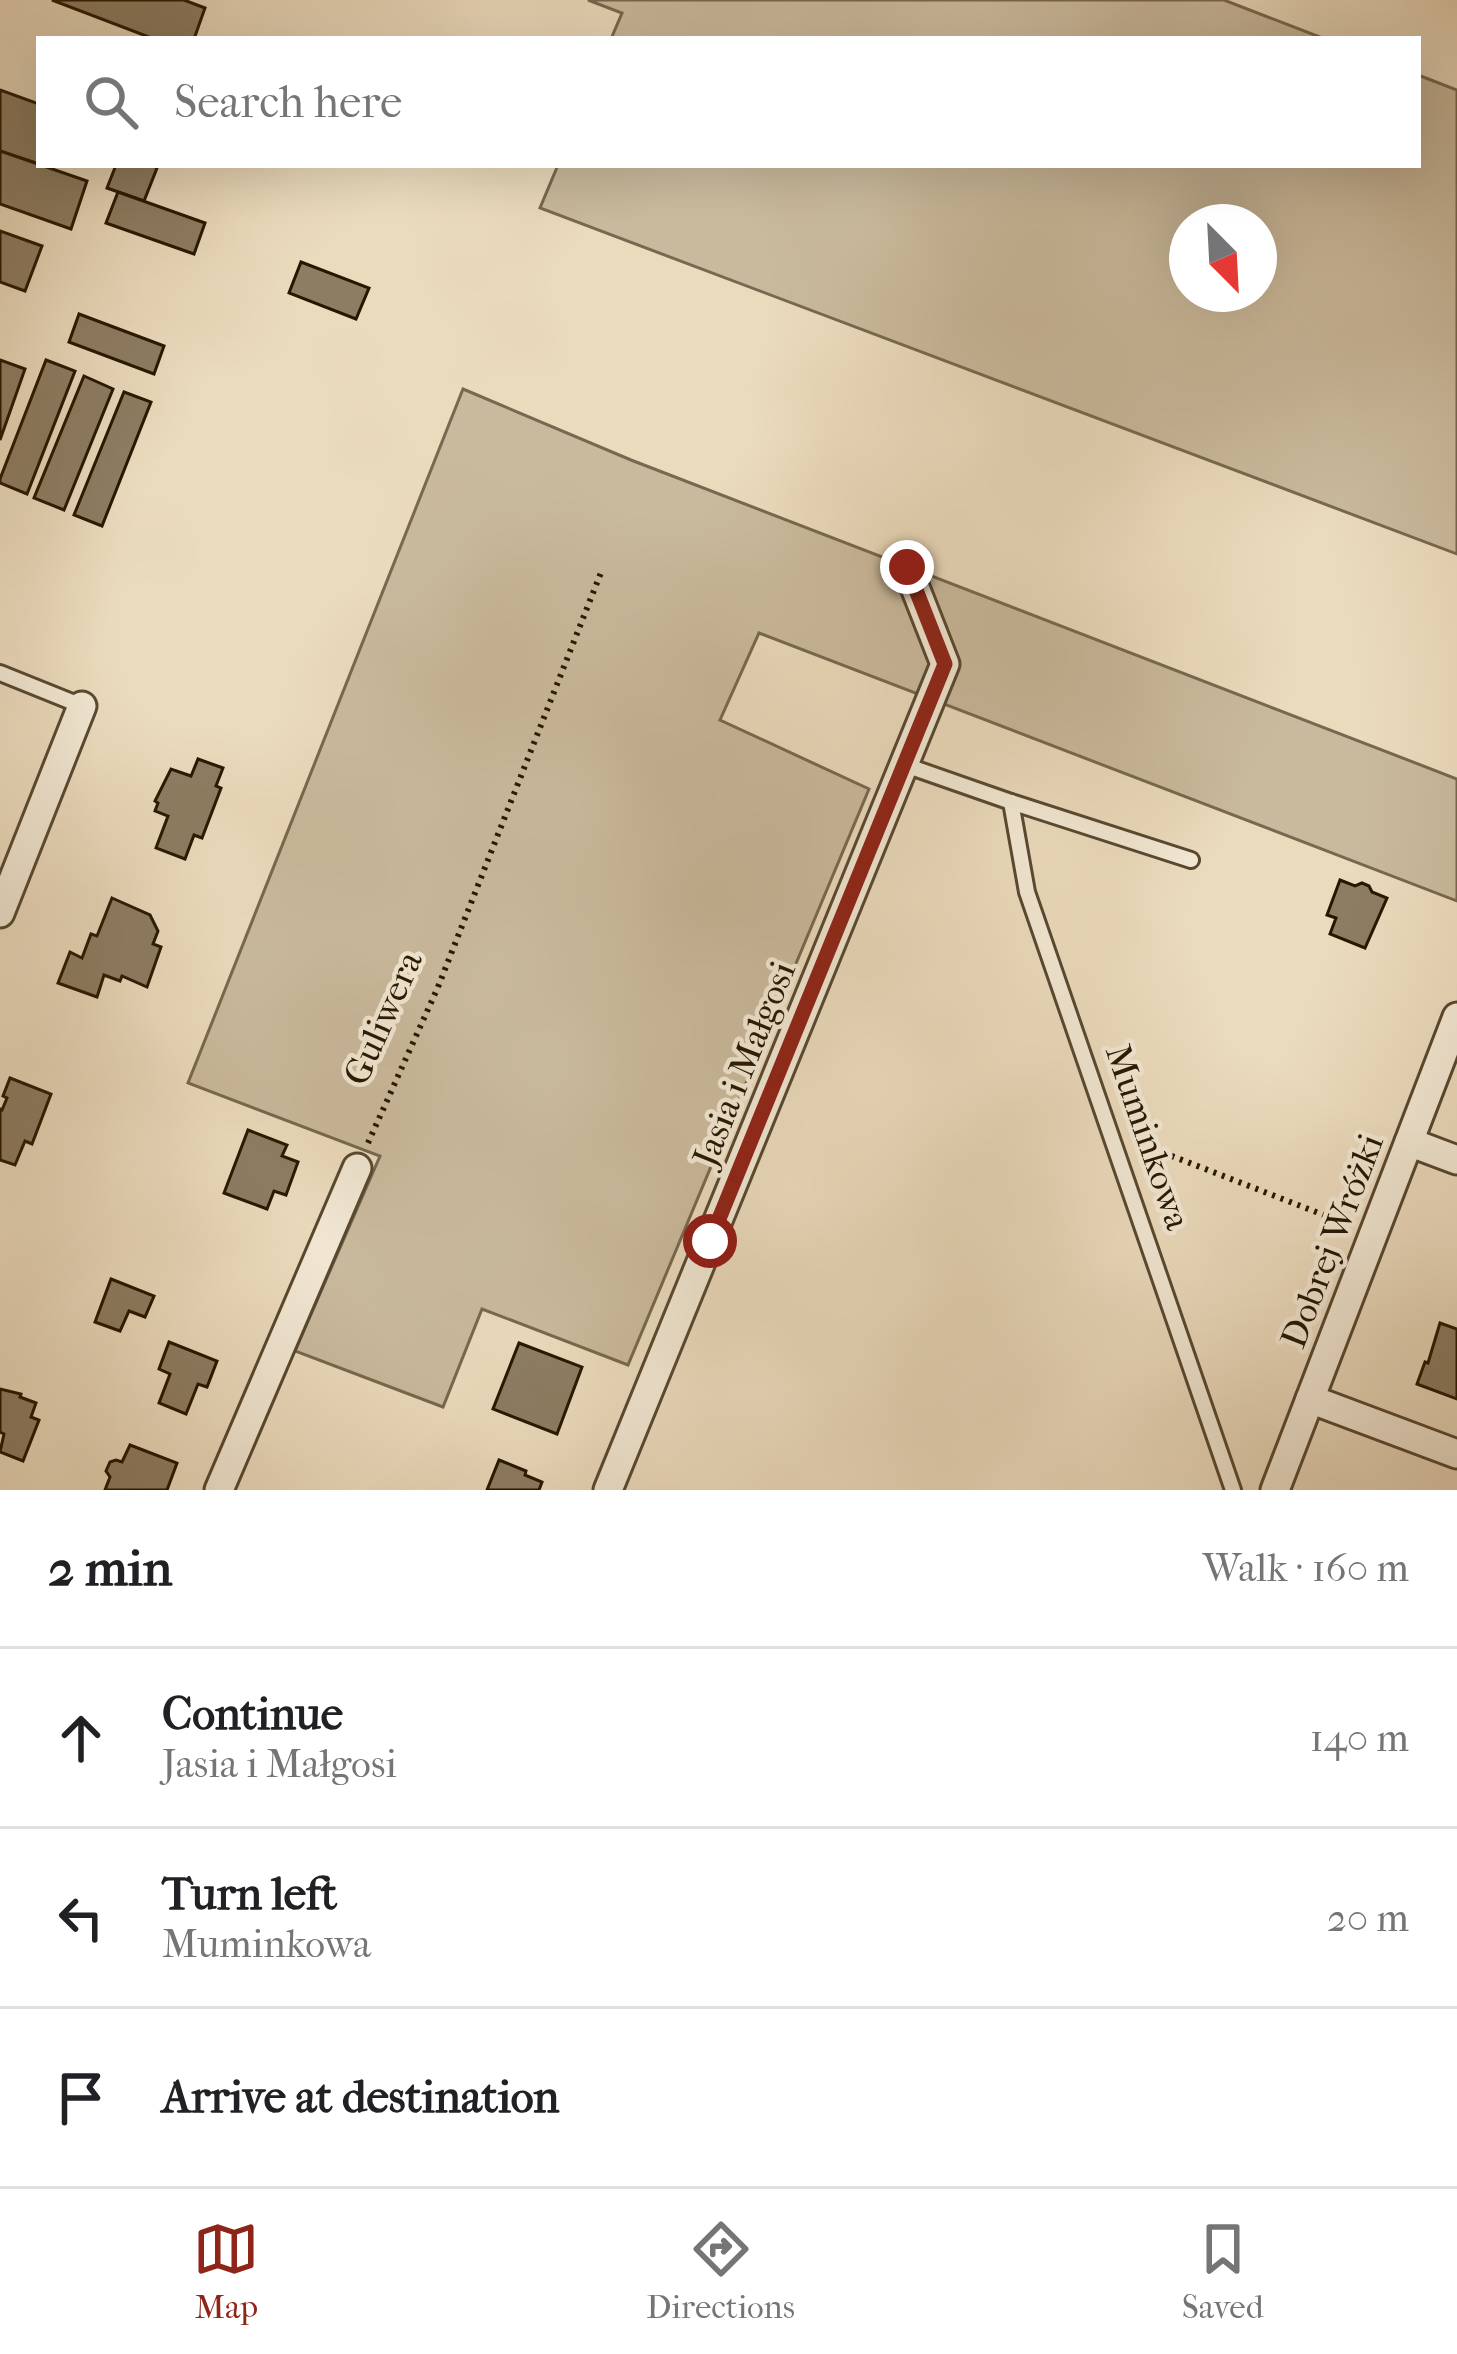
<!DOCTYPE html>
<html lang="en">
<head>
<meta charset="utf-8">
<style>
  body { margin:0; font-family:"IM FELL French Canon",serif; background:#f2f2f2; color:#202124 }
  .compass { position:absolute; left:1169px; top:204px; width:108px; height:108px; border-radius:50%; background:#fff; box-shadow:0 12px 48px #0002; rotate:156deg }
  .stop { position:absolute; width:36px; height:36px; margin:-27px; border:9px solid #8f2418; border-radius:50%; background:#fff }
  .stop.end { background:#8f2418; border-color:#fff; box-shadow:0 3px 12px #0008 }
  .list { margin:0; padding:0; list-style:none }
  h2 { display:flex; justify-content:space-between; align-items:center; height:156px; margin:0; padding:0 48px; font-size:51px }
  h2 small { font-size:39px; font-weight:400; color:#757577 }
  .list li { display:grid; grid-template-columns:78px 1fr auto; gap:36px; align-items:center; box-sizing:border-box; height:180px; padding:0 48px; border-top:3px solid #e0e0e0 }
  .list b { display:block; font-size:45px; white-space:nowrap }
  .list p { margin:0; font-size:39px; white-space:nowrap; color:#757577 }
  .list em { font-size:39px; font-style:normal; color:#757577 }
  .icon { flex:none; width:66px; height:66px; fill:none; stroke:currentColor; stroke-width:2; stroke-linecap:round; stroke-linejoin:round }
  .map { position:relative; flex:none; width:1457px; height:1490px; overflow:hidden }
  .search { position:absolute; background:#fff; box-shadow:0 12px 48px #0002; left:36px; right:36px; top:36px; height:132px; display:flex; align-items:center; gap:30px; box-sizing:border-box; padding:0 42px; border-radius:0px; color:#757577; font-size:45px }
  .sheet { height:696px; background:#fff }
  nav { display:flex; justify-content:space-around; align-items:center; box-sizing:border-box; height:168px; border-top:3px solid #e0e0e0; background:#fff; font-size:33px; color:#757577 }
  nav a { display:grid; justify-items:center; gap:6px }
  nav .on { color:#8f2418 }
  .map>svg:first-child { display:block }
</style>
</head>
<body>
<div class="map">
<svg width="1457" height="1490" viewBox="0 0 1457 1490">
  <rect width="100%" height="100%" fill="#ebdbbd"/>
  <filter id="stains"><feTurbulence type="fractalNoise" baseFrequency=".00167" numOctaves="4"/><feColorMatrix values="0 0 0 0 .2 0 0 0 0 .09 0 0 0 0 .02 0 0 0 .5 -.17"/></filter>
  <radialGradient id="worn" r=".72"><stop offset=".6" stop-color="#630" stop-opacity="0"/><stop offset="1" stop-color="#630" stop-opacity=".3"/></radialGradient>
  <!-- green -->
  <g fill="#caba9d" stroke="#78684f" stroke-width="3" fill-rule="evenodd">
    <polygon points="588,0 1224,0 1325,39 611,39 622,13"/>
    <path d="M1418,75L1457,90V554L540,208L558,165H1418ZM1259,222V294H1187V222Z"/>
    <polygon points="463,389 631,460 1457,779 1457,901 759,633 720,720 869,789 628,1365 482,1309 443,1407 295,1351 380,1156 188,1083"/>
  </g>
  <!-- building -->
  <g fill="#8d7d63" stroke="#271701" stroke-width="3">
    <polygon points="52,0 184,0 205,8 194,39 154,39"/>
    <polygon points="0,90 39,104 39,164 0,151"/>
    <polygon points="0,151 87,181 71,229 0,204"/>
    <polygon points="116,165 151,165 157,168 144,201 107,188"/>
    <polygon points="118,192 205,223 194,254 106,223"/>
    <polygon points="0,231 42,246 25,291 0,282"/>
    <polygon points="301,262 369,288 356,319 289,293"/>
    <polygon points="79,314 164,346 154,374 69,342"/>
    <polygon points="0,360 25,369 0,440"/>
    <polygon points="46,360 75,371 27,494 0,483 0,479"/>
    <polygon points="84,376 113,389 64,510 34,498"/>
    <polygon points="124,392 151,402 102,526 74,515"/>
    <polygon points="198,759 223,768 216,786 221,788 202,838 194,835 185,859 156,848 168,816 155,811 158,803 155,801 171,769 191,776"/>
    <polygon points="1340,880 1355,886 1362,883 1369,886 1372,892 1387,898 1365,948 1330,934 1336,918 1327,915"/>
    <polygon points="112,898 150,915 158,931 153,944 161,947 147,987 122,976 120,981 104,975 97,997 58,983 70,952 82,958 91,934 97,936"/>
    <polygon points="10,1078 51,1094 32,1144 25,1141 15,1165 0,1160 0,1109 2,1110 7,1098 3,1096"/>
    <polygon points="248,1130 287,1145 282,1156 298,1162 286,1195 274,1191 267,1209 224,1193"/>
    <polygon points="111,1279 154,1296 145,1317 129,1311 120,1331 95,1322"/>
    <polygon points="1440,1323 1457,1329 1457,1399 1417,1384 1425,1362 1428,1363"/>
    <polygon points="169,1342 217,1361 207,1387 198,1384 186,1414 159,1403 170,1374 159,1369"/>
    <polygon points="519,1343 582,1367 557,1434 493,1409"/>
    <polygon points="0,1389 21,1394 20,1397 36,1403 31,1417 39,1420 23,1461 0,1452 4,1434 0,1432"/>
    <polygon points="130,1445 177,1463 167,1490 105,1490 110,1477 106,1471 110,1462 116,1460 122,1462"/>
    <polygon points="499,1460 526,1471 525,1475 542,1482 539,1490 487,1490"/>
  </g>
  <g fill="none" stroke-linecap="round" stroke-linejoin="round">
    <defs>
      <g id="lane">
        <polyline points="0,673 82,706"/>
        <polyline points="905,765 1011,802 1191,860"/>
        <polyline points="1011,802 1027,892 1233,1490"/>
      </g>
      <g id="street">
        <polyline points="0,913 82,706"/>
        <polyline points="1409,1142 1457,1160"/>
        <polyline points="1310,1399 1457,1454"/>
        <polyline points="219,1490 357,1168"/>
        <polyline points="608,1490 945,664 907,567"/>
        <polyline points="1275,1490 1457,1017"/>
      </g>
    </defs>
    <!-- lane casing -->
    <use href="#lane" stroke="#584830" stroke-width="20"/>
    <!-- street casing -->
    <use href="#street" stroke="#584830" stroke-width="33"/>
    <!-- path -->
    <g stroke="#271701" stroke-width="6" stroke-dasharray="3 6" stroke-linecap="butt">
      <polyline points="1133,1133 1159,1151 1347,1224"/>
      <polyline points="368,1143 438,987 602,570"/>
    </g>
    <!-- lane -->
    <use href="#lane" stroke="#f2e8d4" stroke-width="14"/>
    <!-- street -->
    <use href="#street" stroke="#f2e8d4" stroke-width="27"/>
  </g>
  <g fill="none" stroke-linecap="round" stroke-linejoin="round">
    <!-- route -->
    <polyline stroke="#8f2418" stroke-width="15" points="710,1241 945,664 907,567"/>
  </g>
  <g text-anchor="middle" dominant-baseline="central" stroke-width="9" stroke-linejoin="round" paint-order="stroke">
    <!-- street labels -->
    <g font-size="36" fill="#271701" stroke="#f2e8d4">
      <text transform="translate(383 1018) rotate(-66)">Guliwera</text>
      <text transform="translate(744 1064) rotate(-68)">Jasia i Małgosi</text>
      <text transform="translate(1148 1137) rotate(71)">Muminkowa</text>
      <text transform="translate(1332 1241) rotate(-69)">Dobrej Wróżki</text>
    </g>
  </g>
  <rect width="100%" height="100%" filter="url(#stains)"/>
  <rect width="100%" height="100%" fill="url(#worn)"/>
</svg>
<svg class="compass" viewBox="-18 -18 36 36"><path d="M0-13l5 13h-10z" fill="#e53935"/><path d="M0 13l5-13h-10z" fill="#757577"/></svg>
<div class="stop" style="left:710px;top:1241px"></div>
<div class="stop end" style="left:907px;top:567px"></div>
<div class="search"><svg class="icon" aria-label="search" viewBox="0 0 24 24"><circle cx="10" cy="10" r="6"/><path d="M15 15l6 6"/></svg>Search here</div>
</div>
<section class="sheet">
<h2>2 min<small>Walk · 160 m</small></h2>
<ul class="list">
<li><svg class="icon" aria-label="ahead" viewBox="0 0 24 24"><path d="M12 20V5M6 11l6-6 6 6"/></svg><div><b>Continue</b><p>Jasia i Małgosi</p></div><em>140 m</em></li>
<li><svg class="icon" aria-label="left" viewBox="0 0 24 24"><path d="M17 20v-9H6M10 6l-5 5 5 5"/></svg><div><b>Turn left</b><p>Muminkowa</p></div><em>20 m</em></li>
<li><svg class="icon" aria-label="arrive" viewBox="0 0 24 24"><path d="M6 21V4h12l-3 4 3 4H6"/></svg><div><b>Arrive at destination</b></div></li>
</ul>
</section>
<nav>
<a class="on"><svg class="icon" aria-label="map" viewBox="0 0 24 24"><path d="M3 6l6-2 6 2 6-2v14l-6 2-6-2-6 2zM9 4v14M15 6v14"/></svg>Map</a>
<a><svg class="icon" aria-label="directions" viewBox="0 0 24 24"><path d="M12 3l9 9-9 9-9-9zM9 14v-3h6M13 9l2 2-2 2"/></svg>Directions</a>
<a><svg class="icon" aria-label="saved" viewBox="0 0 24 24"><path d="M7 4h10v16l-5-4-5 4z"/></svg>Saved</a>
</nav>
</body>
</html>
